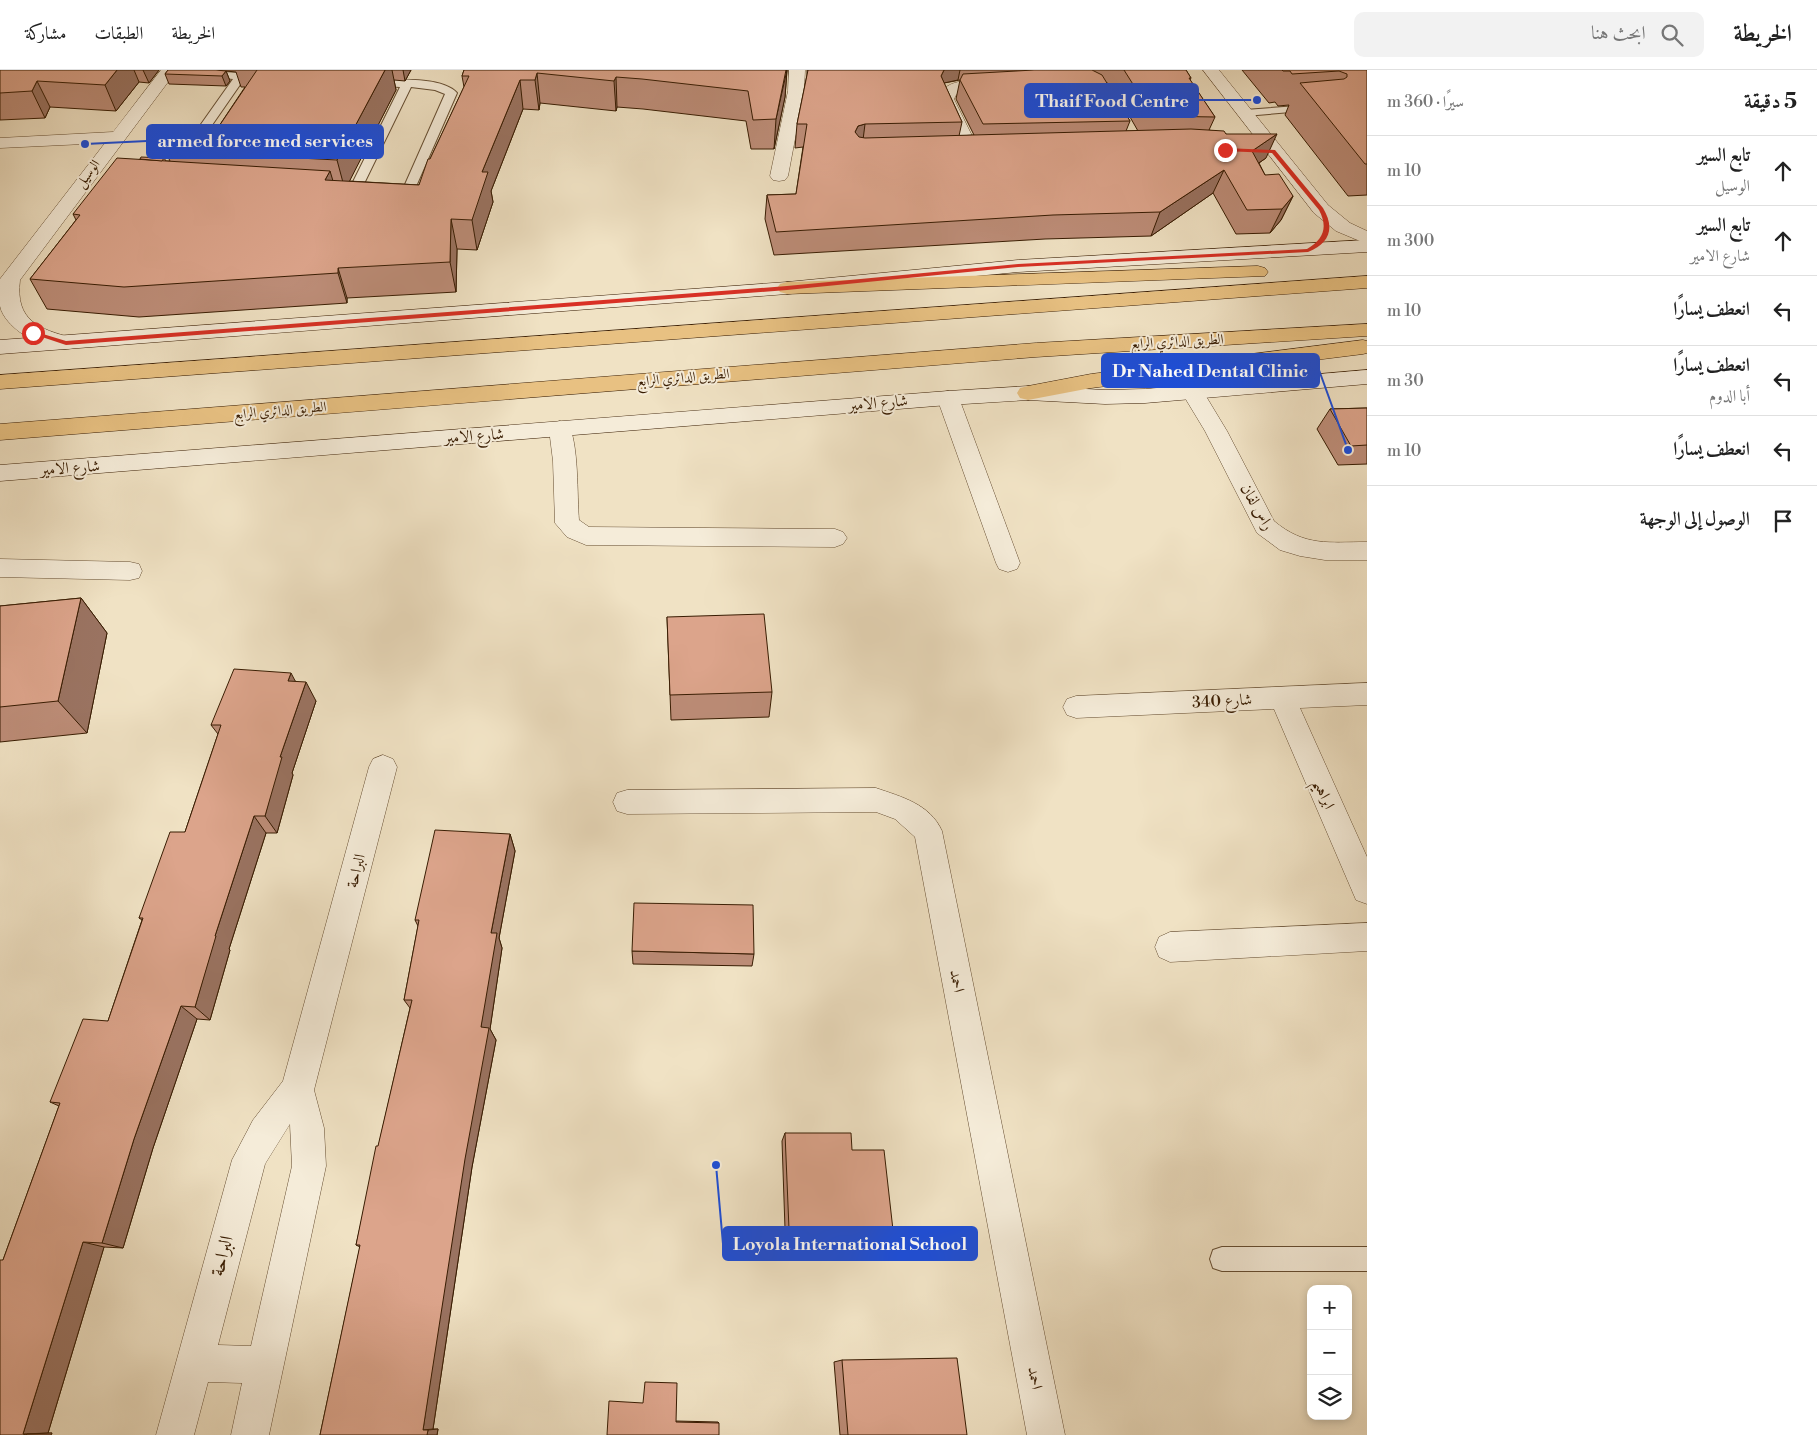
<!DOCTYPE html>
<html lang="ar">
<head>
<meta charset="utf-8">
<style>
  body { margin:0; font-family:"Libre Bodoni",Amiri,serif; background:#f2f2f2; color:#222; direction:rtl }
  .controls { position:absolute; right:15px; bottom:15px; display:grid; overflow:hidden; border-radius:10px; box-shadow:0 2px 8px #0003 }
  .controls button { width:45px; height:45px; display:grid; place-items:center; padding:0; border:0; border-bottom:1px solid #e0e0e0; background:#fff; color:#222; font:25px sans-serif }
  .stop { position:absolute; width:15px; height:15px; margin:-11px; border:4px solid #d93025; border-radius:50%; background:#fff }
  .stop.end { background:#d93025; border-color:#fff; box-shadow:0 1px 5px #0008 }
  .list { margin:0; padding:0; list-style:none }
  h2 { display:flex; justify-content:space-between; align-items:center; height:65px; margin:0; padding:0 20px; font-size:21px }
  h2 small { font-size:16px; font-weight:400; color:#767676 }
  .list li { display:grid; grid-template-columns:32px 1fr auto; gap:15px; align-items:center; box-sizing:border-box; height:70px; padding:0 20px; border-top:1px solid #e0e0e0 }
  .list b { display:block; font-size:19px; white-space:nowrap }
  .list p { margin:0; font-size:16px; white-space:nowrap; color:#767676 }
  .list em { font-size:16px; font-style:normal; color:#767676 }
  .icon { flex:none; width:28px; height:28px; fill:none; stroke:currentColor; stroke-width:2; stroke-linecap:round; stroke-linejoin:round }
  .map { position:relative; flex:none; width:1367px; height:1365px; overflow:hidden; direction:ltr }
  header { display:flex; align-items:center; gap:30px; box-sizing:border-box; height:70px; padding:0 25px; background:#fff; border-bottom:1px solid #e0e0e0 }
  header strong { font-size:24px }
  nav { display:flex; gap:28px; margin-inline-start:auto; font-size:18px }
  .search { width:350px; height:45px; background:#f2f2f2; display:flex; align-items:center; gap:12px; box-sizing:border-box; padding:0 18px; border-radius:10px; color:#767676; font-size:19px }
  main { display:flex }
  aside { flex:1; background:#fff }
  .map>svg:first-child { display:block }
</style>
</head>
<body>
<header>
<strong>الخريطة</strong>
<div class="search"><svg class="icon" aria-label="search" viewBox="0 0 24 24"><circle cx="10" cy="10" r="6"/><path d="M15 15l6 6"/></svg>ابحث هنا</div>
<nav><a>الخريطة</a><a>الطبقات</a><a>مشاركة</a></nav>
</header>
<main>
<aside>
<h2>5 دقيقة<small>سيرًا · 360 m</small></h2>
<ul class="list">
<li><svg class="icon" aria-label="ahead" viewBox="0 0 24 24"><path d="M12 20V5M6 11l6-6 6 6"/></svg><div><b>تابع السير</b><p>الوسيل</p></div><em>10 m</em></li>
<li><svg class="icon" aria-label="ahead" viewBox="0 0 24 24"><path d="M12 20V5M6 11l6-6 6 6"/></svg><div><b>تابع السير</b><p>شارع الامير</p></div><em>300 m</em></li>
<li><svg class="icon" aria-label="left" viewBox="0 0 24 24"><path d="M17 20v-9H6M10 6l-5 5 5 5"/></svg><div><b>انعطف يسارًا</b></div><em>10 m</em></li>
<li><svg class="icon" aria-label="left" viewBox="0 0 24 24"><path d="M17 20v-9H6M10 6l-5 5 5 5"/></svg><div><b>انعطف يسارًا</b><p>أبا الدوم</p></div><em>30 m</em></li>
<li><svg class="icon" aria-label="left" viewBox="0 0 24 24"><path d="M17 20v-9H6M10 6l-5 5 5 5"/></svg><div><b>انعطف يسارًا</b></div><em>10 m</em></li>
<li><svg class="icon" aria-label="arrive" viewBox="0 0 24 24"><path d="M6 21V4h12l-3 4 3 4H6"/></svg><div><b>الوصول إلى الوجهة</b></div></li>
</ul>
</aside>
<div class="map">
<svg width="1367" height="1365" viewBox="0 0 1367 1365">
  <rect width="100%" height="100%" fill="#f0e2c4"/>
  <filter id="stains"><feTurbulence type="fractalNoise" baseFrequency=".004" numOctaves="4"/><feColorMatrix values="0 0 0 0 .2 0 0 0 0 .09 0 0 0 0 .02 0 0 0 .5 -.17"/></filter>
  <radialGradient id="worn" r=".72"><stop offset=".6" stop-color="#630" stop-opacity="0"/><stop offset="1" stop-color="#630" stop-opacity=".3"/></radialGradient>
  <g fill="none" stroke-linecap="round" stroke-linejoin="round">
    <defs>
      <g id="service">
        <polygon points="204,1 263,4 269,7 263,10 244,9 185,94 177,94 175,91 233,9 200,6 198,4 200,2"/>
        <path d="M371,10C393,10 442,6 457,23L414,121L405,129L392,132L386,128L403,119L445,24L435,20L411,17L358,126L352,130L346,126L400,17L367,15L365,13L367,11Z"/>
        <polygon points="1311,35 1317,38 1315,40 1245,46 1239,43 1245,40"/>
        <polygon points="1222,1177 1367,1177 1367,1201 1222,1201 1213,1198 1210,1189 1213,1180"/>
      </g>
      <g id="minor">
        <path d="M161,0H177L20,210C15,251 39,259 73,268L76,273L73,278C51,284 5,261 0,236C0,228 0,217 0,209L105,73L0,78V68L113,62Z"/>
        <polygon points="789,0 805,0 804,21 788,106 785,110 779,111 773,110 770,106 788,21"/>
        <polygon points="1203,0 1219,0 1328,135 1350,153 1367,161 1367,174 1336,161 1314,143"/>
        <path d="M997,9L1003,11L1005,14L1003,17L960,22L956,25L954,29L980,82L977,86L971,87L965,86L938,29C944,6 978,11 997,9Z"/>
        <path d="M1193,316L1201,318L1227,361L1274,451C1305,477 1329,472 1367,472V490H1325L1300,486L1280,480L1257,463L1205,361L1182,323L1185,318Z"/>
        <polygon points="948,321 956,323 959,328 1020,493 1017,499 1008,502 999,499 996,493 937,328 940,323"/>
        <path d="M560,351L568,354C579,372 577,427 579,450L589,457L835,459L843,462L847,468L843,474L835,477L586,475L567,467L555,453L553,391L549,359L552,354Z"/>
        <polygon points="0,489 130,492 139,494 142,501 139,508 130,510 0,507"/>
        <polygon points="1367,613 1367,635 1300,638 1367,787 1367,834 1356,830 1274,639 1076,648 1067,645 1063,637 1067,629 1076,626"/>
        <path d="M383,685L393,689L397,697L314,1020L324,1058L326,1096L269,1365H231L242,1313L208,1312L194,1365H156L232,1090L253,1050L283,1011L369,697L373,689ZM290,1054L292,1096L251,1276L218,1275L265,1094Z"/>
        <path d="M876,718C902,727 930,734 942,761L1065,1365H1027L915,767L895,749L876,742L627,744L617,741L613,732L617,723L627,720Z"/>
        <polygon points="1367,853 1367,881 1170,892 1159,887 1155,877 1159,867 1170,862"/>
      </g>
      <g id="secondary">
        <polygon points="1367,170 1367,182 1018,202 787,224 0,284 0,270 787,212 1018,190"/>
        <polygon points="1367,300 1367,314 1145,333 1105,334 1028,330 948,335 0,411 0,395 948,321 1028,316 1105,320 1145,319"/>
      </g>
      <g id="motorway">
        <polygon points="1258,196 1265,198 1268,202 1265,206 787,224 780,222 777,218 780,214 787,212"/>
        <polygon points="1367,206 1367,218 0,319 0,305"/>
        <polygon points="1367,254 1367,266 1036,287 0,370 0,354 1036,273"/>
        <polygon points="1363,270 1367,271 1367,283 1363,284 1091,318 1028,330 1020,328 1017,323 1020,318 1028,316 1091,304"/>
      </g>
    </defs>
    <!-- service casing -->
    <use href="#service" stroke="#664e32" stroke-width="2"/>
    <!-- minor casing -->
    <use href="#minor" stroke="#664e32" stroke-width="1"/>
    <!-- secondary casing -->
    <use href="#secondary" stroke="#381c02" stroke-width="1"/>
    <!-- motorway casing -->
    <use href="#motorway" stroke="#381c02" stroke-width="1"/>
    <!-- service -->
    <use href="#service" fill="#f5ecd9" fill-rule="evenodd"/>
    <!-- minor -->
    <use href="#minor" fill="#f5ecd9" fill-rule="evenodd"/>
    <!-- secondary -->
    <use href="#secondary" fill="#f5ecd9" fill-rule="evenodd"/>
    <!-- motorway -->
    <use href="#motorway" fill="#e8c182" fill-rule="evenodd"/>
  </g>
  <!-- wall -->
  <g fill="#bd8d78" stroke="#381c02" fill-rule="evenodd">
    <polygon points="0,0 159,0 149,13 139,12 116,41 50,37 45,48 0,50"/>
    <polygon points="168,0 411,0 405,11 394,10 396,20 349,111 419,115 430,89 464,17 462,6 464,0 787,0 785,27 774,79 751,79 746,51 643,39 617,37 616,41 540,33 539,40 523,39 491,121 493,132 477,180 457,179 456,222 347,228 347,233 139,247 47,239 30,209 76,150 73,144 140,89 164,88 166,91 170,91 165,81 209,71 245,17 241,17 236,2 226,1 230,11 226,16 169,14 165,4"/>
    <path d="M807,0H1186L1191,8L1190,10L1215,47L1209,60L1226,64L1266,88L1259,93L1265,105L1293,126L1281,150L1270,163L1236,164L1213,123L1151,166L1045,169L774,185L765,149L767,125L796,124L803,77L795,78L797,54L807,5ZM960,10L956,29L974,65L959,66L962,52L944,13ZM1107,13L1110,14L1114,19L1138,61H1126L1130,51Z"/>
    <polygon points="1242,0 1367,0 1367,125 1348,126 1285,45 1289,35 1278,36 1275,32 1269,33"/>
    <polygon points="1367,338 1367,394 1338,395 1317,359 1330,339"/>
    <polygon points="81,528 107,563 87,663 0,672 0,536"/>
    <polygon points="667,547 772,622 769,647 671,650"/>
    <polygon points="296,611 316,631 292,703 293,705 277,763 266,763 229,879 230,880 210,950 197,949 153,1078 123,1178 104,1177 48,1363 52,1363 51,1365 0,1365 3,1190 59,1036 50,1032 108,951 142,850 139,848 185,762 218,664 211,655"/>
    <polygon points="510,764 515,781 499,868 502,878 490,959 496,970 472,1097 433,1359 438,1359 437,1365 320,1365 360,1177 356,1175 410,938 404,930 418,856 415,850"/>
    <polygon points="632,881 754,884 752,896 633,894"/>
    <polygon points="785,1063 852,1080 893,1160 886,1166 864,1166 866,1183 860,1188 786,1188 782,1071"/>
    <polygon points="842,1290 967,1365 840,1365 834,1292"/>
    <polygon points="676,1351 718,1352 719,1353 607,1365"/>
  </g>
  <!-- shaded-wall -->
  <g fill="#9a7361" stroke="#381c02">
    <polygon points="117,0 134,0 139,12 116,41 105,15"/>
    <polygon points="143,0 159,0 149,13"/>
    <polygon points="385,0 392,0 396,20 345,120 337,90"/>
    <polygon points="403,0 411,0 405,11"/>
    <polygon points="787,0 785,27 774,79 776,49"/>
    <polygon points="944,0 960,0 958,10 944,13 941,6"/>
    <polygon points="226,1 230,11 226,16 222,6"/>
    <polygon points="537,3 540,33 539,40 535,10"/>
    <polygon points="616,7 617,37 616,41 614,11"/>
    <polygon points="520,10 523,39 491,121 493,132 477,180 472,150 482,102"/>
    <polygon points="37,11 50,37 45,48 32,21"/>
    <polygon points="865,54 862,78 855,62 858,56"/>
    <polygon points="1277,64 1266,88 1241,105 1252,81"/>
    <polygon points="1224,100 1213,123 1151,166 1160,142"/>
    <polygon points="330,101 339,131 325,110"/>
    <polygon points="1293,126 1281,150 1270,163 1282,139"/>
    <polygon points="451,149 457,179 456,222 450,192"/>
    <polygon points="338,198 347,228 347,233 338,203"/>
    <polygon points="81,528 107,563 87,663 58,631"/>
    <polygon points="291,603 301,622 288,611"/>
    <polygon points="306,612 316,631 292,703 293,705 277,763 265,746 280,687"/>
    <polygon points="254,746 266,763 229,879 230,880 210,950 195,937 215,866"/>
    <polygon points="510,764 515,781 499,868 502,878 490,959 496,970 472,1097 433,1359 423,1360 481,957 491,863"/>
    <polygon points="181,936 197,949 153,1078 123,1178 102,1173 134,1069"/>
    <polygon points="83,1172 104,1177 48,1363 23,1364"/>
    <polygon points="438,1359 437,1365 427,1365 428,1360"/>
    <polygon points="52,1363 51,1365 26,1365 27,1364"/>
  </g>
  <!-- building -->
  <g fill="#dca48b" stroke="#381c02">
    <polygon points="0,0 117,0 105,15 37,11 32,21 0,23"/>
    <polygon points="168,0 216,0 226,1 222,6 165,4"/>
    <polygon points="257,0 385,0 337,90 165,81 173,69 209,71"/>
    <polygon points="464,0 786,0 776,49 753,50 748,21 642,9 616,7 614,11 537,3 535,10 520,10 482,102 488,102 472,150 451,149 450,192 338,198 338,203 124,217 30,209 80,145 73,144 117,88 330,101 325,110 419,115 428,89 430,89 469,6 462,6"/>
    <polygon points="808,0 944,0 941,6 962,52 865,54 858,56 855,62 859,67 865,68 1191,59 1224,61 1226,64 1277,64 1252,81 1265,105 1279,104 1293,126 1282,139 1247,140 1224,100 1160,142 1053,145 776,162 767,125 796,124 807,54 797,54"/>
    <polygon points="1034,0 1092,0 1102,5 1130,51 983,54 960,10 963,4"/>
    <polygon points="1124,0 1186,0 1191,8 1189,8 1215,47 1153,46"/>
    <polygon points="1282,0 1367,0 1367,94 1365,94 1300,13 1344,9 1347,7 1347,4 1339,1 1292,4 1290,1 1283,1"/>
    <polygon points="141,87 164,88 162,91 140,89"/>
    <polygon points="1367,338 1367,375 1351,376 1330,339"/>
    <polygon points="81,528 58,631 0,637 0,536"/>
    <polygon points="764,544 772,622 670,625 667,547"/>
    <polygon points="234,599 291,603 288,611 306,612 280,687 282,687 265,746 254,746 215,866 216,866 195,937 181,936 134,1069 102,1173 83,1172 23,1364 26,1365 0,1365 0,1190 3,1190 60,1033 50,1032 83,949 108,951 143,848 139,848 170,762 185,762 221,655 211,655"/>
    <polygon points="435,760 510,764 491,863 497,863 481,957 489,958 465,1089 423,1360 428,1360 427,1365 320,1365 360,1175 356,1175 376,1076 378,1076 412,930 404,930 419,850 415,850"/>
    <polygon points="634,833 753,835 754,884 632,881"/>
    <polygon points="785,1063 851,1063 852,1080 884,1080 893,1160 864,1161 866,1183 790,1183"/>
    <polygon points="957,1288 967,1365 848,1365 842,1290"/>
    <polygon points="645,1312 677,1313 676,1352 719,1353 719,1365 607,1365 609,1331 643,1333"/>
  </g>
  <!-- route -->
  <path fill="#d93025" d="M1225,78L1275,80L1323,138C1335,158 1330,173 1308,182L1018,197L787,220L66,275L30,263L33,261L66,271L787,216L1018,194L1307,179C1324,169 1328,157 1319,140L1272,83L1223,81Z"/>
  <g text-anchor="middle" dominant-baseline="central" stroke-width="4" stroke-linejoin="round" paint-order="stroke">
    <!-- far-street labels -->
    <g font-size="14" fill="#381c02" stroke="#f5ecd9">
      <text transform="translate(88 104) rotate(-53)">الوسيل</text>
      <text transform="translate(1177 272) rotate(-3)">الطريق الدائري الرابع</text>
      <text transform="translate(683 308) rotate(-5)">الطريق الدائري الرابع</text>
      <text transform="translate(280 341) rotate(-5)">الطريق الدائري الرابع</text>
    </g>
    <!-- street labels -->
    <g font-size="16" fill="#381c02" stroke="#f5ecd9">
      <text transform="translate(878 333) rotate(-5)">شارع الامير</text>
      <text transform="translate(474 366) rotate(-4)">شارع الامير</text>
      <text transform="translate(70 398) rotate(-4)">شارع الامير</text>
      <text transform="translate(1257 437) rotate(60)">راس لفان</text>
      <text transform="translate(1222 631) rotate(-3)">شارع 340</text>
      <text transform="translate(1324 724) rotate(66)">ابراهيم</text>
      <text transform="translate(356 801) rotate(-75)">البراحة</text>
      <text transform="translate(957 911) rotate(79)">احمد</text>
      <text transform="translate(1035 1308) rotate(79)">احمد</text>
    </g>
    <!-- near-street labels -->
    <g font-size="19" fill="#381c02" stroke="#f5ecd9">
      <text transform="translate(222 1186) rotate(-75)">البراحة</text>
    </g>
  </g>
  <!-- callouts -->
  <path fill="none" stroke="#1d4ed8" stroke-width="2" d="M1257 30L1198 30M85 74L147 71M1348 380L1319 300M716 1095L723 1174"/>
  <g fill="#1d4ed8" stroke="#f5ecd9" stroke-width="2">
    <circle cx="1257" cy="30" r="5"/>
    <circle cx="85" cy="74" r="5"/>
    <circle cx="1348" cy="380" r="5"/>
    <circle cx="716" cy="1095" r="5"/>
  </g>
  <g fill="#1d4ed8" stroke="#1d4ed8" stroke-width="2">
    <rect x="1025" y="14" width="173" height="33" rx="5"/>
    <rect x="147" y="55" width="236" height="33" rx="5"/>
    <rect x="1102" y="284" width="217" height="33" rx="5"/>
    <rect x="723" y="1157" width="254" height="33" rx="5"/>
  </g>
  <g font-size="18" text-anchor="middle" font-weight="bold" fill="#fff">
    <text x="1112" y="37">Thaif Food Centre</text>
    <text x="265" y="77">armed force med services</text>
    <text x="1210" y="307">Dr Nahed Dental Clinic</text>
    <text x="850" y="1180">Loyola International School</text>
  </g>
  <rect width="100%" height="100%" filter="url(#stains)"/>
  <rect width="100%" height="100%" fill="url(#worn)"/>
</svg>
<div class="controls">
<button>+</button>
<button>−</button>
<button><svg class="icon" aria-label="layers" viewBox="0 0 24 24"><path d="M12 4l9 5-9 5-9-5zM3 14l9 5 9-5"/></svg></button>
</div>
<div class="stop" style="left:33px;top:263px"></div>
<div class="stop end" style="left:1225px;top:80px"></div>
</div>
</main>
</body>
</html>
